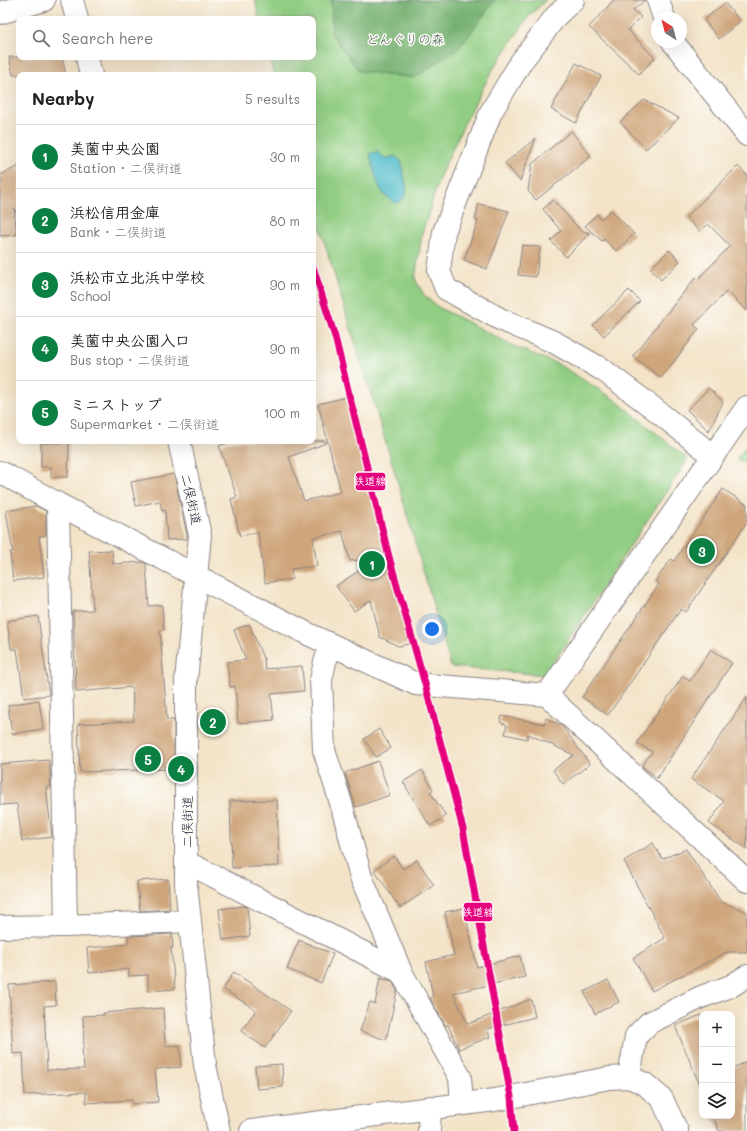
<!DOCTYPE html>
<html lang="en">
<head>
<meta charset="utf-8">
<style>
  body { margin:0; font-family:Mali,"Klee One",sans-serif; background:#f6f6f6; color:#222 }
  .controls { position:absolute; right:12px; bottom:12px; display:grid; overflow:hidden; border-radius:8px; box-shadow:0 4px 16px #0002 }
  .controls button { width:36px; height:36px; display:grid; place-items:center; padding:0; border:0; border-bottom:1px solid #e0e0e0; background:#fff; color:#222; font:20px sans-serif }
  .compass { position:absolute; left:651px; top:12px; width:36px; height:36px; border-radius:50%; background:#fff; box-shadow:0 4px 16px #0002; rotate:324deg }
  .you { position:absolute; left:432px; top:629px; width:14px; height:14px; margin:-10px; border:3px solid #fff; border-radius:50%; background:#1a73e8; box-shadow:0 0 0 6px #1a73e833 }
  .badge { display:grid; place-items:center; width:26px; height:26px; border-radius:50%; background:#0b8043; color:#fff; font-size:13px; font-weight:700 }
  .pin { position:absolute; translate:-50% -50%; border:2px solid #fff; box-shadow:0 1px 4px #0006 }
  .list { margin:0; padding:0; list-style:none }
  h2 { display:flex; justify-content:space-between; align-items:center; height:52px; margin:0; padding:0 16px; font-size:17px }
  h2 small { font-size:13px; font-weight:400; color:#767676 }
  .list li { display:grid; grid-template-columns:26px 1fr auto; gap:12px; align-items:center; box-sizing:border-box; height:64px; padding:0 16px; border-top:1px solid #e0e0e0 }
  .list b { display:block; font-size:15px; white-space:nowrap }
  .list p { margin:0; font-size:13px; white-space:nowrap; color:#767676 }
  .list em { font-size:13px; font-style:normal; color:#767676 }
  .icon { flex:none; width:22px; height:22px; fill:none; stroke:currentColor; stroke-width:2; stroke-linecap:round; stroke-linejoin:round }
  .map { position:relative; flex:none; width:747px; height:1131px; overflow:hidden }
  .search { position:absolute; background:#fff; box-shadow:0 4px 16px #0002; left:16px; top:16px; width:300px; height:44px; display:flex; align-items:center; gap:10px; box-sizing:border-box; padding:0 14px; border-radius:8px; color:#767676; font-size:15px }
  .panel { position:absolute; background:#fff; box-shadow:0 4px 16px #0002; left:16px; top:72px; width:300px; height:372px; border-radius:8px }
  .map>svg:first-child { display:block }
</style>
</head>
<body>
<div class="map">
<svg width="747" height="1131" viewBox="0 0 747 1131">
  <rect width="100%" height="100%" fill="#fdfcf7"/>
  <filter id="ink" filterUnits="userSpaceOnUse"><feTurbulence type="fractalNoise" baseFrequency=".025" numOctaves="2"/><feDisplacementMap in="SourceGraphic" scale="8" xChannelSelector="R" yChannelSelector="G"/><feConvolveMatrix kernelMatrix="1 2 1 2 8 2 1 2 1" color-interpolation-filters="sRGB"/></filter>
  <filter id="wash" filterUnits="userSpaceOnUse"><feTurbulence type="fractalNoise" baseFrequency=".012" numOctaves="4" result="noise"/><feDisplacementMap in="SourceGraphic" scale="16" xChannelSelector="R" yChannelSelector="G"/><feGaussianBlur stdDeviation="0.9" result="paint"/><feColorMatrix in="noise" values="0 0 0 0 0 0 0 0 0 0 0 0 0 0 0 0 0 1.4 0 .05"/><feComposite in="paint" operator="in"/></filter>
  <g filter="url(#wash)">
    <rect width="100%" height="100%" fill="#f3e3c8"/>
    <!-- green -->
    <g fill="#91cd82" stroke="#5a785e">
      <polygon points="255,0 546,0 529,16 492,71 466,120 440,176 422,234 415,279 424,295 438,307 518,348 558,364 614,399 688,459 545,675 451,667 395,473 313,205 313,75 274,75 269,57 313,57 313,19 259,19"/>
      <polygon points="747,445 747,465 737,459"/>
    </g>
    <!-- forest -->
    <polygon fill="#74b070" stroke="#4b6956" points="331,0 495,0 460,47 414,78 359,71 332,34"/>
    <!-- water -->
    <path fill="#50bccb" stroke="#396f83" d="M377,152L386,159L394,156L401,161L407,191L404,198L397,203C377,197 375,171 370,154Z"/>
    <g id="blocks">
      <!-- building -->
      <g fill="#cfa67b">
        <polygon points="614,0 645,0 633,10 641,17 628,30 655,58 639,74 589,27"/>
        <polygon points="725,3 740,21 719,39 704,20"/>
        <polygon points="9,57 62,57 66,75 13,75"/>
        <polygon points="576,63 601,76 576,123 551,109"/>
        <polygon points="644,100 679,118 646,149 620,122"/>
        <polygon points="571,131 591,156 536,200 528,191 532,164"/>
        <polygon points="536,138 520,181 505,163"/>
        <polygon points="19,166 19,218 14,208 17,235 0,236 0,184 3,183 0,175"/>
        <polygon points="738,166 747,175 747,311 727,291 694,325 699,329 661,378 633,356 696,277 698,279 730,246 708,224 700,232 686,217"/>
        <polygon points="553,200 581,231 590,233 566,257 551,241 561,231 543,209"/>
        <polygon points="479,204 509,211 487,269 464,260 478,221 475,220"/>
        <polygon points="611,210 634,234 616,251 604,239 602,241 585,226 597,214 601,219"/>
        <polygon points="522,245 540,247 536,277 518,275"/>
        <polygon points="669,250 680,261 661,280 650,269"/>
        <polygon points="629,290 640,301 604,336 593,325"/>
        <polygon points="709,388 723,402 709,431 687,410"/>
        <polygon points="346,397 409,644 398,646 380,637 371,600 354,611 336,586 378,558 350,561 342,531 313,538 317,566 291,569 292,579 265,583 258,532 240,536 231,499 237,497 219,446 233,441 326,441 326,443 289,457 304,501 341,492 318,404"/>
        <polygon points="41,443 69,443 68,477 51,477 51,467 41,467"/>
        <polygon points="174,474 187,535 187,539 167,540 165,510 162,511 160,501 136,506 131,482"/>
        <polygon points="723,489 747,505 747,522 686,612 681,609 608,715 582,697 659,584 655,581 671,559 674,561"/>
        <polygon points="36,506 46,511 46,535 39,537 44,577 13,581 10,552 13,552 6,511"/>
        <polygon points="112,550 113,564 143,562 146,564 149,606 162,605 164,630 160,630 167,720 174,720 174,769 80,772 78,724 134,721 132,687 76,692 73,611 93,610 89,551"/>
        <polygon points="38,616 49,695 24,698 17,649 11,649 7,621"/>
        <polygon points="249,624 263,658 264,658 265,669 302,666 304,691 271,694 274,720 238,723 235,686 230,687 227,662 246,660 234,630"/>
        <polygon points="711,649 732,663 657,778 642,766 652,752 637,743 683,676 690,681"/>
        <polygon points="747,697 747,849 709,823 724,801 691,779"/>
        <polygon points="39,700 43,729 12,734 8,705"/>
        <polygon points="502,716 544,724 546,718 562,726 590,764 563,784 553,770 574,755 528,734 527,739 505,734 507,725 500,722"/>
        <polygon points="379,729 391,748 376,757 364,739"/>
        <polygon points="49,760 51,787 46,787 52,837 22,841 17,804 0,805 0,764"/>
        <polygon points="378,761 390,795 356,807 345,773"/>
        <polygon points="422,770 433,790 430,792 446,816 430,826 403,782"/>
        <polygon points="277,800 279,866 232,868 230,801"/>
        <polygon points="653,843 662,859 686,849 721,902 747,912 747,952 727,952 652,991 633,958 665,938 624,861"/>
        <polygon points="394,856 403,869 417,860 434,885 400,908 374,870"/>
        <polygon points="168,879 170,909 140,911 137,881"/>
        <polygon points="244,906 247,907 250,936 223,940 219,909"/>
        <polygon points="464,908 477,967 520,956 525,977 453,993 468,1024 531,999 535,1017 487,1029 490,1037 459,1049 448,1025 446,1026 430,998 433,996 426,962 454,955 445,912"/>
        <polygon points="172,934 173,948 171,948 175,989 148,991 148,975 129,976 129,969 89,973 87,948 128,944 128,936"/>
        <polygon points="299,940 333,954 321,983 287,969"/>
        <polygon points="234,972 291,1011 265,1048 241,1031 256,1010 223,989"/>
        <polygon points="380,978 392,981 397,991 386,1040 360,1031 370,1002 375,1004"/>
        <polygon points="608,980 619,1002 595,1014 584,992"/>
        <polygon points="55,982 56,1005 44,1006 47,1070 84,1069 82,1048 84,1048 83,1016 104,1015 103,1013 163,1008 165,1046 180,1045 181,1067 155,1069 158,1102 132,1104 132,1100 86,1103 86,1092 25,1095 23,1053 13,1054 9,985"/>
        <polygon points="701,1015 702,1017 702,1090 675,1026"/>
        <polygon points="747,1061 747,1131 719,1131 713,1116 732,1116 732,1069"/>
        <polygon points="282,1064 283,1087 257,1089 255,1066"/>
      </g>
    </g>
  </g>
  <g filter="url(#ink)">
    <use href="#blocks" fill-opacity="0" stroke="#8a8282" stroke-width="1"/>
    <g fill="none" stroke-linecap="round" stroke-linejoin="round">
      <defs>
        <g id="street">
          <polyline points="658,0 664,18"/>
          <polyline points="673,42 747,135"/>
          <polyline points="713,456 747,407"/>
          <polyline points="58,504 66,926"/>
          <polyline points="331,645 325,662 321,680 324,750 341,803 361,877 401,972 460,1077 462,1104"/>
          <polyline points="547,695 747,881"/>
          <polyline points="186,862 401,972"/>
          <polyline points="0,927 66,926 190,921"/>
          <polyline points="629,1077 636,1036 649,1023 701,997 731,986 747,976"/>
          <polyline points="429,1131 430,1107"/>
        </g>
        <g id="secondary">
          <polyline points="72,0 77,19"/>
          <polyline points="0,13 44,0"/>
          <polyline points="87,57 91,75"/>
          <polyline points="179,441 200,535 186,681 186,884 205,1065 219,1131"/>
          <polyline points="0,472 58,504 308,634 416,684 547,695 713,456 652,407 603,370 554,342 500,319 446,289 439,271 444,232 491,112 521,62 556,16 573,0"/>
          <polyline points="251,1131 495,1100 609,1078 629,1077 645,1084 662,1099 677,1131"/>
        </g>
      </defs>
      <!-- street casing -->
      <use href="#street" stroke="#8a8282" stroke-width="24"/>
      <!-- secondary casing -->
      <use href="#secondary" stroke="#8a8282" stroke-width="24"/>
      <!-- street -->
      <use href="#street" stroke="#fff" stroke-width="22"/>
      <!-- secondary -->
      <use href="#secondary" stroke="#fff" stroke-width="22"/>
      <defs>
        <polyline id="rail-1" points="313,267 335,337 389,557 425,684 463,829 511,1097 514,1131"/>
      </defs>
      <!-- rail-1 casing -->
      <use href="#rail-1" stroke="#fdfcf7" stroke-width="10"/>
      <!-- rail-1 -->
      <use href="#rail-1" stroke="#e5007d" stroke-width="7"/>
    </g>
  </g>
  <g text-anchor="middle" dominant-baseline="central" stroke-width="3" stroke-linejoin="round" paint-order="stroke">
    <!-- park labels -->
    <g font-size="13" fill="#495e54" stroke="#fdfcf7">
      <text x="405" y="38">どんぐりの森</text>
    </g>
    <!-- street labels -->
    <g font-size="13" fill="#22223b" stroke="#fdfcf7">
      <text transform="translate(192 499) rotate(77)">二俣街道</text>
      <text transform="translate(186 822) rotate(-90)">二俣街道</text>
    </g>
  </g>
  <g stroke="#fdfcf7" stroke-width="1.5">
    <rect x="355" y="472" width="31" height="19" rx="4" fill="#e5007d"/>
    <rect x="463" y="902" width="30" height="20" rx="4" fill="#e5007d"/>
  </g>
  <g font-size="11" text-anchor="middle" font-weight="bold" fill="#fff">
    <text x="370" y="485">鉄道線</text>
    <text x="478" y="916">鉄道線</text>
  </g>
</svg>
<div class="controls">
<button>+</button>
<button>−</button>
<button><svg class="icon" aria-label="layers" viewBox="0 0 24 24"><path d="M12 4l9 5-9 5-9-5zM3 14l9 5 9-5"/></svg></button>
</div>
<svg class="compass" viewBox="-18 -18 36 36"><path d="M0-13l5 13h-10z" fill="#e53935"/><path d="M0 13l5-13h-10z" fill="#767676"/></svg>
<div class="you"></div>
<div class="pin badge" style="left:372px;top:564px">1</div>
<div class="pin badge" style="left:213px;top:722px">2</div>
<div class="pin badge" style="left:702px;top:551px">3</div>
<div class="pin badge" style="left:181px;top:769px">4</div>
<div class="pin badge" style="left:148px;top:759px">5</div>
<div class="search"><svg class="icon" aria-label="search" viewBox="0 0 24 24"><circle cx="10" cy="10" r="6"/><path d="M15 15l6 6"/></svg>Search here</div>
<section class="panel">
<h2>Nearby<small>5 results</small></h2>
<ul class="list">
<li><span class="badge">1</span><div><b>美薗中央公園</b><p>Station · 二俣街道</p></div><em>30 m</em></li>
<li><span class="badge">2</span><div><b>浜松信用金庫</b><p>Bank · 二俣街道</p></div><em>80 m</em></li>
<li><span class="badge">3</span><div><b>浜松市立北浜中学校</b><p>School</p></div><em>90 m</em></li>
<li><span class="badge">4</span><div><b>美薗中央公園入口</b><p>Bus stop · 二俣街道</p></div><em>90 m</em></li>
<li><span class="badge">5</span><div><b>ミニストップ</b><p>Supermarket · 二俣街道</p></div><em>100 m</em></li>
</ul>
</section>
</div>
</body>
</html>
